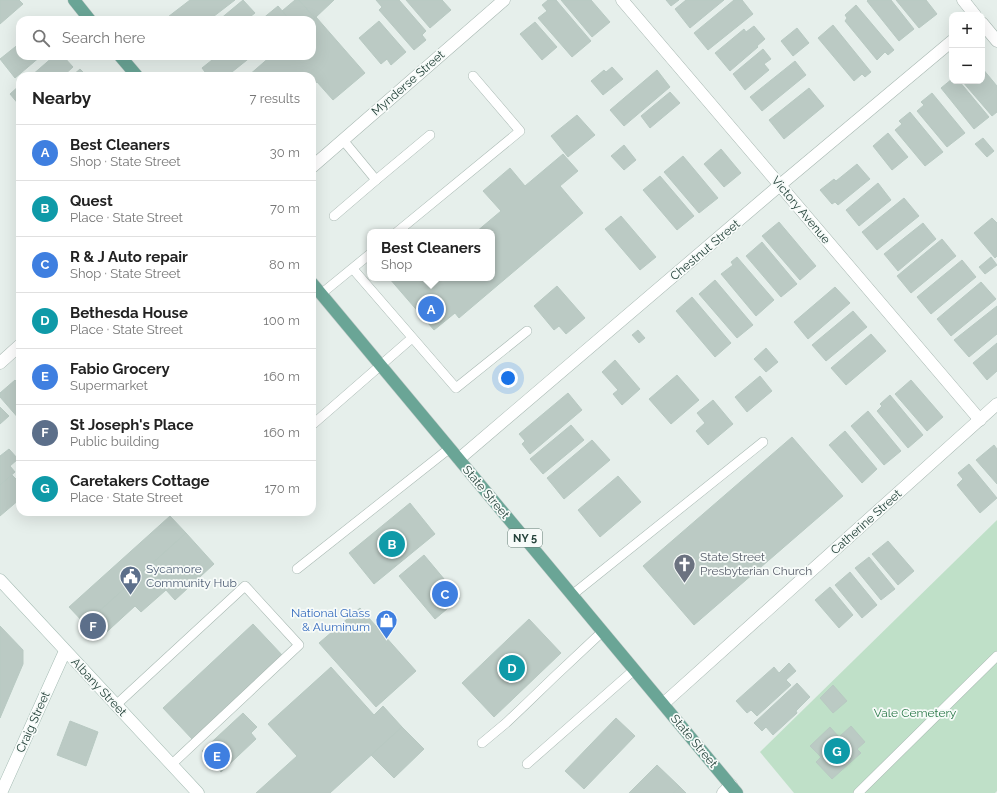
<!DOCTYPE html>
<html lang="en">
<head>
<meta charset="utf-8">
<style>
  body { margin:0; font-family:Raleway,sans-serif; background:#f6f6f6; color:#222 }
  .controls { position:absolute; right:12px; top:12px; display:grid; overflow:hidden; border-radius:8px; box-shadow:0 4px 16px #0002 }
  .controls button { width:36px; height:36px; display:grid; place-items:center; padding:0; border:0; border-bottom:1px solid #e0e0e0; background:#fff; color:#222; font:20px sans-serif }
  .you { position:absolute; left:508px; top:378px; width:14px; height:14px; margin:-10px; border:3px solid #fff; border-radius:50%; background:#1a73e8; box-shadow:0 0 0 6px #1a73e833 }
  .badge { display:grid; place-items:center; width:26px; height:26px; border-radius:50%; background:#2563eb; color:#fff; font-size:13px; font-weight:700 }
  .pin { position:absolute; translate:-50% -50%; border:2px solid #fff; box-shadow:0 1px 4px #0006 }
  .popup { position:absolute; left:367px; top:229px; width:128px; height:52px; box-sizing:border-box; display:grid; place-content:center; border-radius:8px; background:#fff; filter:drop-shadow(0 1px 3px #0005); font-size:13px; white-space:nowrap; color:#767676 }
  .popup b { font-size:15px; color:#222 }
  .popup::after { content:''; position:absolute; left:50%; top:100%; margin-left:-8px; border:8px solid transparent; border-top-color:#fff }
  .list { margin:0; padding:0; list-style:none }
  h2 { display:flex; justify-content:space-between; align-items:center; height:52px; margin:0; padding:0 16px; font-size:17px }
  h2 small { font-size:13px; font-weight:400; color:#767676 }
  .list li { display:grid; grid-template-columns:26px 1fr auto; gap:12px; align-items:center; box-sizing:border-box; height:56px; padding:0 16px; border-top:1px solid #e0e0e0 }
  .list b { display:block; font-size:15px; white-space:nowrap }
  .list p { margin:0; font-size:13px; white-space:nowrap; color:#767676 }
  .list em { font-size:13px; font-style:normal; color:#767676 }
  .icon { flex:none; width:22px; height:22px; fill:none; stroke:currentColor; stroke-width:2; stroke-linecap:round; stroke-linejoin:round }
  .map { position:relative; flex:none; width:997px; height:793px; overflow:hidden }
  .search { position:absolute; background:#fff; box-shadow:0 4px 16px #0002; left:16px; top:16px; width:300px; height:44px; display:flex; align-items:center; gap:10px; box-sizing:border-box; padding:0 14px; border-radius:12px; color:#767676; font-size:15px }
  .panel { position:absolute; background:#fff; box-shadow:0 4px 16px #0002; left:16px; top:72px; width:300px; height:444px; border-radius:12px }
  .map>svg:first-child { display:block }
</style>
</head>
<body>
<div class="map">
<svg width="997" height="793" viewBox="0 0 997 793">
  <rect width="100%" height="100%" fill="#e6efeb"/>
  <!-- green -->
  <polygon fill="#bfe0c8" points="997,520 997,791 995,793 794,793 760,752"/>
  <!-- building -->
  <g fill="#bbcac4" stroke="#b8c9c2">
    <polygon points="0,0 19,0 23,4 0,24"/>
    <polygon points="190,0 235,0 209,20 164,20"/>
    <polygon points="243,0 255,13 246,20 219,20"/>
    <polygon points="295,0 299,0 315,18 312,20 290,20 282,11"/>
    <polygon points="299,0 334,0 315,18"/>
    <polygon points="376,0 399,0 426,31 422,35 426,40 414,50 379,10 382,7"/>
    <polygon points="406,0 442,0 451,10 430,28"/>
    <polygon points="548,0 556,0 591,41 572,57 538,18 547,11 542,5"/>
    <polygon points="561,0 591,0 610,22 592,37"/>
    <polygon points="666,0 679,0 671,6"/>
    <polygon points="686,0 724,0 690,28 675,9"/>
    <polygon points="734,0 742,0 753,14 708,50 694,33"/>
    <polygon points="868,0 891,0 914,29 899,41 867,1"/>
    <polygon points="896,0 926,0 937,14 919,28"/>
    <polygon points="856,5 894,50 888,55 885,52 877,60 845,21 847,18 845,15"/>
    <polygon points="278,6 290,20 261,20"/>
    <polygon points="316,17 365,73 333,100 317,82 312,86 312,76 248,76 271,56 312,56 312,20"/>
    <polygon points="379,21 406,52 391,65 387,59 381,64 359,38"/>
    <polygon points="535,22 557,47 542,60 520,34"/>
    <polygon points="833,25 871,72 865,77 862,74 854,81 818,38"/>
    <polygon points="754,26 765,39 757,46 758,47 730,71 715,53 744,29 746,32"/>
    <polygon points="797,28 809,43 793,56 781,41"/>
    <polygon points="20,43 20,56 41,56 15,78 0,59"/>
    <polygon points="763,49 771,59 764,64 769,70 745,90 733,74"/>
    <polygon points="54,56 63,56 73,67 63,76 31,76"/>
    <polygon points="217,56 252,56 227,76 208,76 202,68"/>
    <polygon points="795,61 806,75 762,111 750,97"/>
    <polygon points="612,67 623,79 603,95 591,81 604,70 606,72"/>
    <polygon points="982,68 997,86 997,112 992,116 962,81 982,81"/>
    <polygon points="80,69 87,76 72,76"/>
    <polygon points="657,70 670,87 624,126 610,110"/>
    <polygon points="952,79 952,81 959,81 989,117 974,129 941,88"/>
    <polygon points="20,85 20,106 10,94"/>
    <polygon points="809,88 824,106 784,139 769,120"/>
    <polygon points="670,92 680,103 650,128 641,116"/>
    <polygon points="932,93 965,133 947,147 917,111 924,105 921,102"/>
    <polygon points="910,112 943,152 925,166 895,130 902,124 899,121"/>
    <polygon points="577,115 595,135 568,157 551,136"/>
    <polygon points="888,133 908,157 892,170 873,146"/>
    <polygon points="983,138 994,151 987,157 975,144"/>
    <polygon points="624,145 636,160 624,170 611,156"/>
    <polygon points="721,149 741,173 724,187 704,164"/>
    <polygon points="563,154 578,171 560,186 583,213 459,318 455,313 434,330 389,278 492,278 492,232 476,232 501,211 483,191 510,168 525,186"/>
    <polygon points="683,156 718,198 699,213 664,172"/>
    <polygon points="857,164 870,179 838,205 835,202 832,204 820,190 834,179 836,181"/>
    <polygon points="660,176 694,216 677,230 643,190"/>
    <polygon points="878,183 891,200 859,226 846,210"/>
    <polygon points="904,198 919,216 877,250 862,232"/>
    <polygon points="621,216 656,257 640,270 605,229"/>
    <polygon points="992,218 997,223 997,256 995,258 974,233"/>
    <polygon points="779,222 816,266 800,280 762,236"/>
    <polygon points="923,223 936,239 898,271 884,254"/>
    <polygon points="942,239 956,256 911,293 897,276"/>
    <polygon points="762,242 797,284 781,297 746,256"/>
    <polygon points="737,257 774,300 756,316 721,274 733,265 731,262"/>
    <polygon points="991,257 997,265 985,274 979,267"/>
    <polygon points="962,260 976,277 931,314 917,297"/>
    <polygon points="715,280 753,325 737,338 699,294"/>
    <polygon points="981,282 996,299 951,336 937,319"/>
    <polygon points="557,286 585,318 566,334 559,326 554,330 534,306"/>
    <polygon points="835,287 850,303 808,339 794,322"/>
    <polygon points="692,297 731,343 715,357 676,311"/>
    <polygon points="997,306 997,334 969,357 954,340"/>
    <polygon points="853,311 867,327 826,361 812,345"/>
    <polygon points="638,330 645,338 639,343 632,335"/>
    <polygon points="871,334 886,351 846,385 831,368"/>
    <polygon points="997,343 997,371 987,380 973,363"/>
    <polygon points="766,348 778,362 766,372 754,359"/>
    <polygon points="615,360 640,389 622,405 613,394 618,390 602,372"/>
    <polygon points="677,375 699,400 671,424 649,399"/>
    <polygon points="760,376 772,391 747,412 735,397"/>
    <polygon points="15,380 20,385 20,420 0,397 0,393"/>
    <polygon points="911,380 943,417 927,431 895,394"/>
    <polygon points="568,393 582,410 530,454 522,444 525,441 519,434"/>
    <polygon points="890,395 923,435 908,448 877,411 882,406 880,404"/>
    <polygon points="713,400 733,424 708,445 696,431 705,423 697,413"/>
    <polygon points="0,407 9,416 0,424"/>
    <polygon points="868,411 901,451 884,465 851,426"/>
    <polygon points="571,425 584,440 543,474 530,459"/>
    <polygon points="845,431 877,469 862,483 829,445"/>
    <polygon points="792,437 843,496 694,625 643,566"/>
    <polygon points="592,440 610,460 564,499 547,478"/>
    <polygon points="994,445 997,449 997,484 976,460"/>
    <polygon points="9,449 18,459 10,466 15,472 0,485 0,456"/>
    <polygon points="969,464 997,498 980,513 957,485 963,479 958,473"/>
    <polygon points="12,475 20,483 20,499 0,516 0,485"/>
    <polygon points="618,476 641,502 600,537 578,510"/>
    <polygon points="410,503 435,534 374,584 349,553"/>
    <polygon points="170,516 186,533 85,624 69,607"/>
    <polygon points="186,533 214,564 175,600 166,590 141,612 135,606 99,639 85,624"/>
    <polygon points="888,541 914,571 898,585 872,554"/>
    <polygon points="424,555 460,598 435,619 399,576"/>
    <polygon points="869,557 895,589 881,600 855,568"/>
    <polygon points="850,572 877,605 862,618 835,585"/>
    <polygon points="830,587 853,615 839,628 815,600"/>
    <polygon points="360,608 416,671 376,707 319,643"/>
    <polygon points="529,619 561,653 494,717 462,683"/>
    <polygon points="253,624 283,656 193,740 163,708"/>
    <polygon points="0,626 23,650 23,664 0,718"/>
    <polygon points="789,663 796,671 786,680 791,685 757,716 751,710 747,713 736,701 774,667 779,673"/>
    <polygon points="331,667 374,715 383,706 402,727 330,793 256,793 297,756 268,724"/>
    <polygon points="797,683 810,697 796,711 797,713 773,735 766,727 762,731 754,723"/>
    <polygon points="833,685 847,701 833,713 820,698"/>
    <polygon points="243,713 257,727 251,733 256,739 221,772 202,751"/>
    <polygon points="616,718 635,736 584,789 565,771"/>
    <polygon points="70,721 98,732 86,766 57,755"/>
    <polygon points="851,726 865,742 857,749 861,753 832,779 816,762 821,757 810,746 830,727 839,737"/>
    <polygon points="402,727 424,749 394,778 371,755"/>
    <polygon points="657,765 680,787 673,793 629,793"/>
    <polygon points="680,787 686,793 673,793"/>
  </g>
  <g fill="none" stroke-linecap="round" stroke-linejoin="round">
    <defs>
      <g id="lane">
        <polyline points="343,140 376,180 430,135"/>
        <polyline points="334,216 376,180"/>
        <polyline points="397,232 520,131 473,76"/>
        <polyline points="353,269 456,388 527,331"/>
        <polyline points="321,294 370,254"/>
        <polyline points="312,425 412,338"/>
        <polyline points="297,569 450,448"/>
        <polyline points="572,595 763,442"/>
        <polyline points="116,705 245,586 299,645 171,765"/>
        <polyline points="482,743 506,723 526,704 553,678 602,632"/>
        <polyline points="527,764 634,670"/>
        <polyline points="858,793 997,656"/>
      </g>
      <g id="street">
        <polyline points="622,0 980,420"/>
        <polyline points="963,0 975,15"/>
        <polyline points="982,23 997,41"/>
        <polyline points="312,167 504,0"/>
        <polyline points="0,363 20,345"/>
        <polyline points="459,459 780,185 952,41"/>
        <polyline points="663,704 997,404"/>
        <polyline points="723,793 731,785"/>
      </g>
      <g id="secondary">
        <polyline points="0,580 198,793"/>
        <polyline points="1,793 65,651"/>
      </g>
      <g id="primary">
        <polyline points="74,0 90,20"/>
        <polyline points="120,56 137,76"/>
        <polyline points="312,283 737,793"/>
      </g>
    </defs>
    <!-- lane casing -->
    <use href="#lane" stroke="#a8b8b2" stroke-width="10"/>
    <!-- street casing -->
    <use href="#street" stroke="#a8b8b2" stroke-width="13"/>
    <!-- secondary casing -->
    <use href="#secondary" stroke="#a4bbb3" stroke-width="13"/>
    <!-- primary casing -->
    <use href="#primary" stroke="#c2cac8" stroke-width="13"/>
    <!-- lane -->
    <use href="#lane" stroke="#fff" stroke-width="9"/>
    <!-- street -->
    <use href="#street" stroke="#fff" stroke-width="12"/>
    <!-- secondary -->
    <use href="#secondary" stroke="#fff" stroke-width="12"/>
    <!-- primary -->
    <use href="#primary" stroke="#6aa596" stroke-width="12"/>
  </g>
  <!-- icons -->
  <defs>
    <symbol id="church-pin" viewBox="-11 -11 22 30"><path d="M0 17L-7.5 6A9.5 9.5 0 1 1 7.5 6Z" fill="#6b7280" stroke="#f7fbf9"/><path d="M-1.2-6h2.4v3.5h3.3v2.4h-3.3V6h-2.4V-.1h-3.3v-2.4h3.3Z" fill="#fff"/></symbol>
    <symbol id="civic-pin" viewBox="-11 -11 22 30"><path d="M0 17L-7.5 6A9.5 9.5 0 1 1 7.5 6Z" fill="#5c6f8a" stroke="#f7fbf9"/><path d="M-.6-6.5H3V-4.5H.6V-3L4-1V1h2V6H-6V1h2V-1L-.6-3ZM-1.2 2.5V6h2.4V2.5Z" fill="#fff"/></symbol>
    <symbol id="shop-pin" viewBox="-11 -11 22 30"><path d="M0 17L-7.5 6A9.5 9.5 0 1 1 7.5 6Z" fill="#3f7fe0" stroke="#f7fbf9"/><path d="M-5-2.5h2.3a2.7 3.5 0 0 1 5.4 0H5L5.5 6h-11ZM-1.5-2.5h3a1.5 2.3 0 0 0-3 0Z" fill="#fff"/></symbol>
  </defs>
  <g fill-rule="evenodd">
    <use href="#church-pin" x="672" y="552" width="25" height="34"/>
    <use href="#civic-pin" x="118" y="564" width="25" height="34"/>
    <use href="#shop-pin" x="374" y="608" width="25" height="34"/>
  </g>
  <g text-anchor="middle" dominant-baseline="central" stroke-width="3.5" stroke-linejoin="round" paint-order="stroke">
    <!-- shield labels -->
    <rect fill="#f7fbf9" stroke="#637a73" stroke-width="1" x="508" y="529" width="34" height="18" rx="3"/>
    <g font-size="11" font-weight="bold" fill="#24423a">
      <text x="525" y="538">NY 5</text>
    </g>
    <!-- street labels -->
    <g font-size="12" fill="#24423a" stroke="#f7fbf9">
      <text transform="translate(408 83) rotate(-41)">Mynderse Street</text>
      <text transform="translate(801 210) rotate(50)">Victory Avenue</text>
      <text transform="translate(705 250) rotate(-40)">Chestnut Street</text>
      <text transform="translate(486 492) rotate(50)">State Street</text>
      <text transform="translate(866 522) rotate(-42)">Catherine Street</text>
      <text transform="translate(99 687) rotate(47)">Albany Street</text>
      <text transform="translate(33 722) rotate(-66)">Craig Street</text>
      <text transform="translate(694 741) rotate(50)">State Street</text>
    </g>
    <!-- worship labels -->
    <g font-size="12" fill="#5b616d" stroke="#f7fbf9" text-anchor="start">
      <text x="700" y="557">State Street<tspan x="700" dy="14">Presbyterian Church</tspan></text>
    </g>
    <!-- service labels -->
    <g font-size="12" fill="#4e5e75" stroke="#f7fbf9" text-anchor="start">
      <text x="146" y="569">Sycamore<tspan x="146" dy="14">Community Hub</tspan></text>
    </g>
    <!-- shop labels -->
    <g font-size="12" fill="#366cbe" stroke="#f7fbf9" text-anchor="end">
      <text x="370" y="613">National Glass<tspan x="370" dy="14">&amp; Aluminum</tspan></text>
    </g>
    <!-- park labels -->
    <g font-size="12" fill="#2d7a4b" stroke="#f7fbf9">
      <text x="915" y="713">Vale Cemetery</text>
    </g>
  </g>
</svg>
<div class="controls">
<button>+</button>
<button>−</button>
</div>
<div class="you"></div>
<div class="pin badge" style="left:431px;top:309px;background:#3f7fe0">A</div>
<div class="popup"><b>Best Cleaners</b>Shop</div>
<div class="pin badge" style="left:392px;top:544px;background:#0f9aa8">B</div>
<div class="pin badge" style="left:445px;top:594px;background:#3f7fe0">C</div>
<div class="pin badge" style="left:512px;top:668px;background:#0f9aa8">D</div>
<div class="pin badge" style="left:217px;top:756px;background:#3f7fe0">E</div>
<div class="pin badge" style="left:93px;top:626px;background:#5c6f8a">F</div>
<div class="pin badge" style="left:837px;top:751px;background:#0f9aa8">G</div>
<div class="search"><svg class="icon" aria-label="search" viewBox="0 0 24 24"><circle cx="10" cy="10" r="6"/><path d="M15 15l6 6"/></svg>Search here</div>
<section class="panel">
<h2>Nearby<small>7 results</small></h2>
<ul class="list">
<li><span class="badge" style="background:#3f7fe0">A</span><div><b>Best Cleaners</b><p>Shop · State Street</p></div><em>30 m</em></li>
<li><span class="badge" style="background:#0f9aa8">B</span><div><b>Quest</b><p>Place · State Street</p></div><em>70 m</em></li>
<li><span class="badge" style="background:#3f7fe0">C</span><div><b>R &amp; J Auto repair</b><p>Shop · State Street</p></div><em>80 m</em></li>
<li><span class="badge" style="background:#0f9aa8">D</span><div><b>Bethesda House</b><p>Place · State Street</p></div><em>100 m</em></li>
<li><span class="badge" style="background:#3f7fe0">E</span><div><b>Fabio Grocery</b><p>Supermarket</p></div><em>160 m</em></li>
<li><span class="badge" style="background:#5c6f8a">F</span><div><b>St Joseph's Place</b><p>Public building</p></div><em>160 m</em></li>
<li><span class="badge" style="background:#0f9aa8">G</span><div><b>Caretakers Cottage</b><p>Place · State Street</p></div><em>170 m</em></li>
</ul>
</section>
</div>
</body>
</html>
